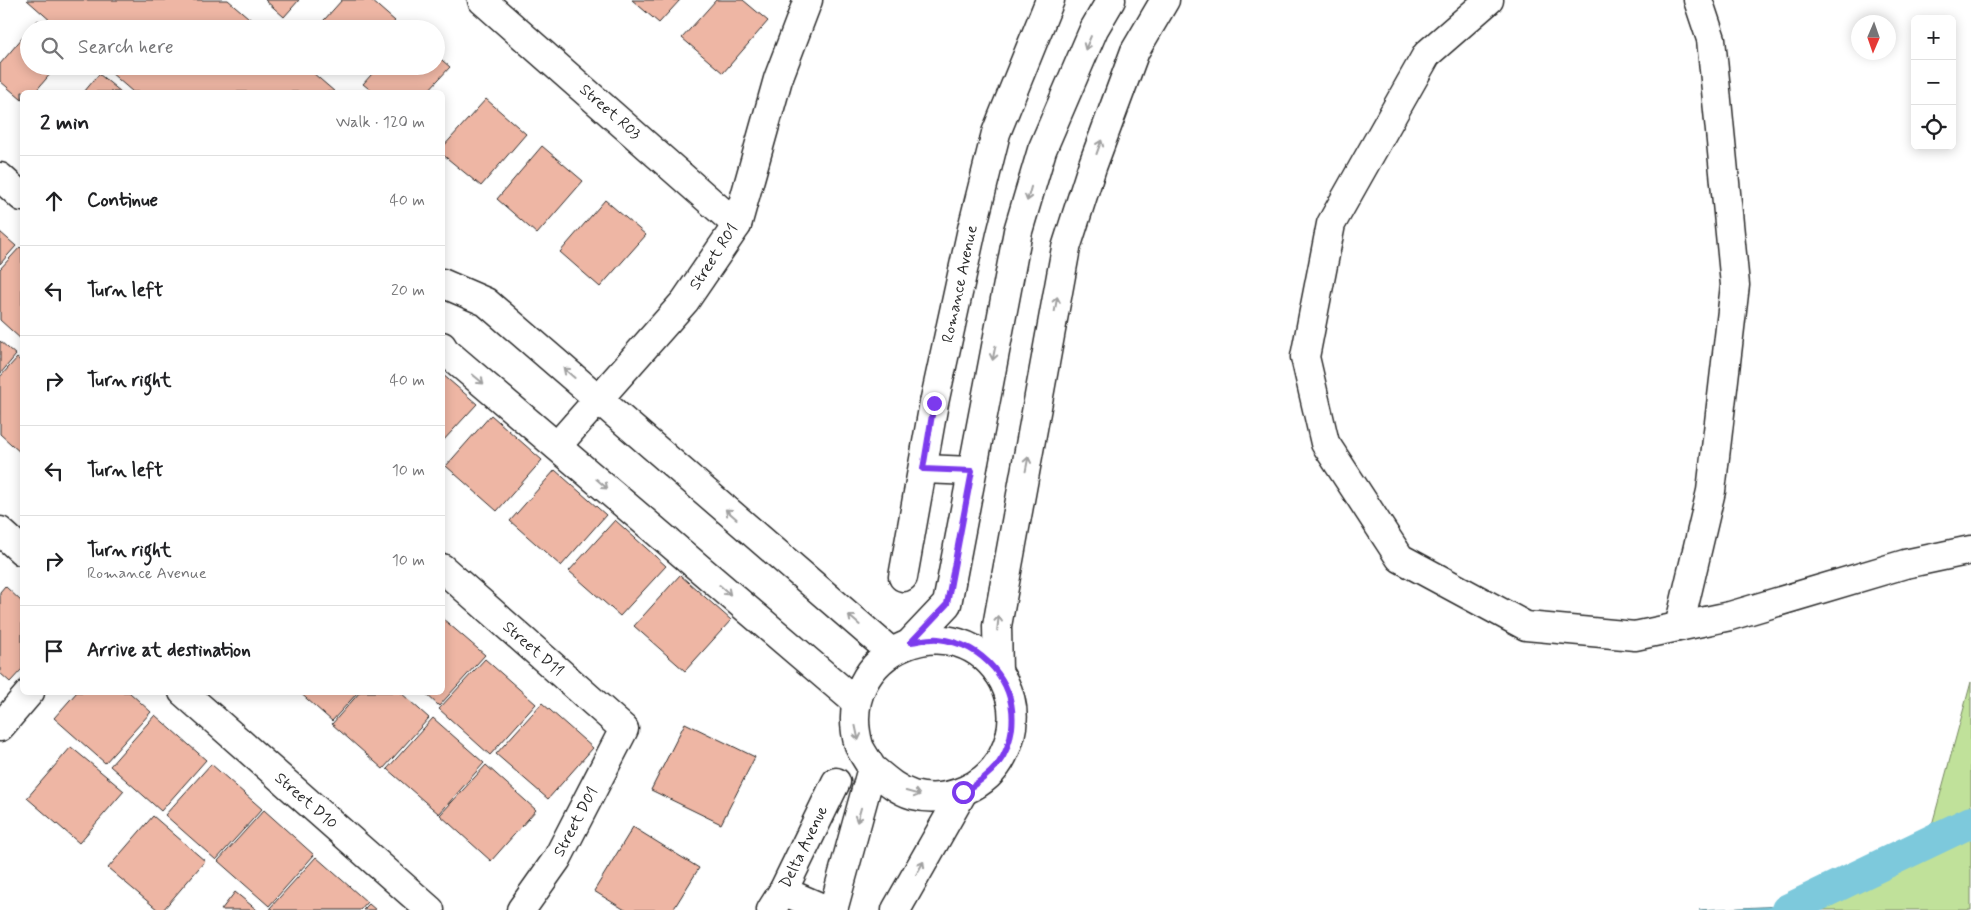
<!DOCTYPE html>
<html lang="en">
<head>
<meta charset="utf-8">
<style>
  body { margin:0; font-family:Mynerve,sans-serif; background:#f6f6f6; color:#202124 }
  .controls { position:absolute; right:15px; top:15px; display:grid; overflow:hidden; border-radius:8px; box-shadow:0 2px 12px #0003 }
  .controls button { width:45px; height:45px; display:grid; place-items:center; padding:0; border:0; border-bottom:1px solid #e0e0e0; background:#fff; color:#202124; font:25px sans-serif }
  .compass { position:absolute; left:1851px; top:15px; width:45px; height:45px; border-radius:50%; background:#fff; box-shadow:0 2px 12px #0003; rotate:182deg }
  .stop { position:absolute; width:15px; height:15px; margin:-11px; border:4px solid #7c3aed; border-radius:50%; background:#fff }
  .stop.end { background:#7c3aed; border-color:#fff; box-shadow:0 1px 5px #0008 }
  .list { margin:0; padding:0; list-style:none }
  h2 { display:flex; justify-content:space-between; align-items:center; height:65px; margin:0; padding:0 20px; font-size:21px }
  h2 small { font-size:16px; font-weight:400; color:#757577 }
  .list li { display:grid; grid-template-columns:32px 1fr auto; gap:15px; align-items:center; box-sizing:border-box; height:90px; padding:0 20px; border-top:1px solid #e0e0e0 }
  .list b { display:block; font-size:19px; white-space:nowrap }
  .list p { margin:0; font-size:16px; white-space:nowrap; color:#757577 }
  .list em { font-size:16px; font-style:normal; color:#757577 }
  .icon { flex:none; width:28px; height:28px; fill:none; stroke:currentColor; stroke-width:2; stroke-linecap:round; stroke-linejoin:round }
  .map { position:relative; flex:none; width:1971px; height:910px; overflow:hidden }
  .search { position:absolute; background:#fff; box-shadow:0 2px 12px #0003; left:20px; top:20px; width:425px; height:55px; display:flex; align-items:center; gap:12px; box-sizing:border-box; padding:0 18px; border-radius:28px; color:#757577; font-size:19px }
  .panel { position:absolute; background:#fff; box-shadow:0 2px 12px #0003; left:20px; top:90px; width:425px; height:605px; border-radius:8px }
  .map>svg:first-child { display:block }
</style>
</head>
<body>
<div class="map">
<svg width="1971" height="910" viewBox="0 0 1971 910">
  <rect width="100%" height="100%" fill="#fff"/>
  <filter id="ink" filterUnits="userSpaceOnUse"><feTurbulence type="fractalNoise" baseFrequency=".02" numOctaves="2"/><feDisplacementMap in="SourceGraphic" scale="10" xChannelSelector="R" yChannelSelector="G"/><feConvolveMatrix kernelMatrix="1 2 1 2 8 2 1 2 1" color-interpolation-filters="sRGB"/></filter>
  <g filter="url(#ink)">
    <!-- green -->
    <g fill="#c0e19a" stroke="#768662">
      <polygon points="1971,682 1971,822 1927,843"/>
      <polygon points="1971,837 1971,910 1816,910 1939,848"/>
    </g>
    <!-- water -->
    <polygon fill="#7dc9dc" stroke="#5c8a95" points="1800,905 1796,910 1699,910"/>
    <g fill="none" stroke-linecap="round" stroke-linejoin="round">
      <!-- canal -->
      <polyline stroke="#7dc9dc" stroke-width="32" points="1787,910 1971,822"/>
    </g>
    <!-- building -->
    <g fill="#eeb6a4" stroke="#2b2b2b">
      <polygon points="27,0 228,0 262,29 60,29"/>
      <polygon points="265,0 299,0 284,17"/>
      <polygon points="342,0 371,0 395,21 388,29 316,29"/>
      <polygon points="632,0 680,0 659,23"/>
      <polygon points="716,0 743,0 768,21 723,73 682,38"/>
      <polygon points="38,20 48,29 30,29"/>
      <polygon points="29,30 29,66 57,66 35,92 22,92 22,100 0,81 0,64"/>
      <polygon points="436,55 450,67 427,92 373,92 363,84 379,66 436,66"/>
      <polygon points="103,66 305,66 335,92 133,92"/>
      <polygon points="99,74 121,92 84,92"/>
      <polygon points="486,99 526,134 481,186 442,154 442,148"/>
      <polygon points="542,146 583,181 537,234 497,199"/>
      <polygon points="605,200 646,235 600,287 560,252"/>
      <polygon points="0,232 16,246 0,264"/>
      <polygon points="20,247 22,249 22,340 0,320 0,269"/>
      <polygon points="0,341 16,355 0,374"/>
      <polygon points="17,358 22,362 22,454 0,434 0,377"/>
      <polygon points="442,374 477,404 442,442"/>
      <polygon points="491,415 542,460 497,511 446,466"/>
      <polygon points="555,470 606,515 561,566 510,521"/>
      <polygon points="615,520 666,566 620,616 569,571"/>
      <polygon points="680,575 731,620 685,671 634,626"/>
      <polygon points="5,586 22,602 22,669 10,682 0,673 0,592"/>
      <polygon points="442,618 485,655 439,706 424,692 442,692"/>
      <polygon points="485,659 536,704 490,755 439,709"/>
      <polygon points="77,692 129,692 151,712 105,763 54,718"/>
      <polygon points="299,692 358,692 332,721"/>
      <polygon points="360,692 400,692 429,718 383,769 332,724"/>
      <polygon points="542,703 593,748 548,799 496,754"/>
      <polygon points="155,715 206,760 161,811 110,766"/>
      <polygon points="433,718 484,763 439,814 387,769"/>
      <polygon points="685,723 755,757 721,824 651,790"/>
      <polygon points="71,747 124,791 79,843 27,798"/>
      <polygon points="211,764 262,809 216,860 165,815"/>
      <polygon points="486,765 536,810 491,861 440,815"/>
      <polygon points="264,810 314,855 269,906 218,861"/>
      <polygon points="153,816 205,861 163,910 158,910 108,868"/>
      <polygon points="633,827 699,868 673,910 625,910 594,891"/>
      <polygon points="316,857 367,902 360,910 273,910 270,908"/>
      <polygon points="235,892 257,910 221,910"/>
      <polygon points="369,904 376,910 363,910"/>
    </g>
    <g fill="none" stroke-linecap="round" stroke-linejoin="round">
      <defs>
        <g id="minor">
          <polyline points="482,0 737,225"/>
          <polyline points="1489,0 1427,54 1331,224 1305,357 1325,443 1400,558 1526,626 1635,636 1730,616 1905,564 1971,550"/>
          <polyline points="0,177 22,197"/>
          <polyline points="442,283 486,302 891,652"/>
          <polyline points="442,346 445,351 856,702"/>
          <polyline points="557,446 685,301 737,225 778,79 808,0"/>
          <polyline points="923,469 972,471"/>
          <polyline points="0,531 22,551"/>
          <polyline points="442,568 624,729 557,859 521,910"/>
          <polyline points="903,577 934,403 972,229 996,133 1050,0"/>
          <polyline points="1679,627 1711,491 1735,285 1711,39 1698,0"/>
          <polyline points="911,642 947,604 1018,231 1042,150 1094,29 1111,0"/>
          <polyline points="998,672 997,626 1066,248 1092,167 1135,51 1165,0"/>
          <polyline points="183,692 430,910"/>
          <polyline points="0,727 30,692"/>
          <polyline points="783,891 827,910"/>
          <polyline points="771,910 783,891 836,782"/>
          <path d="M833,910L872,768C868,761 862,753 859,746C831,649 959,598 1004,682C1016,706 1015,731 1003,755C988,786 948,804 913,795C897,790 885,779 872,768"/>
          <polyline points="896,910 963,792"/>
        </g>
      </defs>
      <!-- minor casing -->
      <use href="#minor" stroke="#2b2b2b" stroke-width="31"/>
      <!-- minor -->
      <use href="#minor" stroke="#fff" stroke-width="28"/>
    </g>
    <!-- one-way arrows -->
    <defs><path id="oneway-shaft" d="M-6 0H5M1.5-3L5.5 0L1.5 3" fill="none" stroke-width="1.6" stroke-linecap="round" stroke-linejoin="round" transform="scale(1.25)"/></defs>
    <g stroke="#a0a0a0">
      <use href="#oneway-shaft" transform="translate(1088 43) rotate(113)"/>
      <use href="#oneway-shaft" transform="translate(1099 147) rotate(-70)"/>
      <use href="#oneway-shaft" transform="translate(1029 194) rotate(106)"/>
      <use href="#oneway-shaft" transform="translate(1056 304) rotate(-80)"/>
      <use href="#oneway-shaft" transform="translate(994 353) rotate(101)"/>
      <use href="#oneway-shaft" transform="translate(569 373) rotate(-139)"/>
      <use href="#oneway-shaft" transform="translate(478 379) rotate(40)"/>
      <use href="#oneway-shaft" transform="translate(1027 464) rotate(-79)"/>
      <use href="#oneway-shaft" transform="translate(602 484) rotate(41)"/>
      <use href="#oneway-shaft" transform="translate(731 514) rotate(-139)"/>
      <use href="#oneway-shaft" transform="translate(725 590) rotate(41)"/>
      <use href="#oneway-shaft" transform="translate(854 620) rotate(-139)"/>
      <use href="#oneway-shaft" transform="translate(998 623) rotate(-84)"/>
      <use href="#oneway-shaft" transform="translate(857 733) rotate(78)"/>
      <use href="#oneway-shaft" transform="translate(913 793) rotate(15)"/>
      <use href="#oneway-shaft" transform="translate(859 815) rotate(106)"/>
      <use href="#oneway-shaft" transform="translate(920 868) rotate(-61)"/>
    </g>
  </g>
  <g fill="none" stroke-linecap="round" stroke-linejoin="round" filter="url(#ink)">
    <!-- route -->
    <path stroke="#7c3aed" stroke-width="6" d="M934,403L923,469L972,471L947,604L911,642C920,641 929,638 938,639C983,644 1017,682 1012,728C1010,741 1006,754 998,764C988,776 977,784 963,792"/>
  </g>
  <g text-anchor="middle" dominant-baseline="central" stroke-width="4" stroke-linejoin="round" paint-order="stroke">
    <!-- street labels -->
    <g font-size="16" fill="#2b2b2b" stroke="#fff">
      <text transform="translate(610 112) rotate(41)">Street R03</text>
      <text transform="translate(714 257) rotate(-57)">Street R01</text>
      <text transform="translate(960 284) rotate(-78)">Romance Avenue</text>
      <text transform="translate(533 649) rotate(41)">Street D11</text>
      <text transform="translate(306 801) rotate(41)">Street D10</text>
      <text transform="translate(576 822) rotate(-62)">Street D01</text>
      <text transform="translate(804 847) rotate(-64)">Delta Avenue</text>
    </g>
  </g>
</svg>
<div class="controls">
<button>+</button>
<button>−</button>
<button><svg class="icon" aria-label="locate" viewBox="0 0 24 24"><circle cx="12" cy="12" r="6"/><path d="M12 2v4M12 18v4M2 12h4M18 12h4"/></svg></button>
</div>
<svg class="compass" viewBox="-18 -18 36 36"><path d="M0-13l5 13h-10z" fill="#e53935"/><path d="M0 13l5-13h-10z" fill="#757577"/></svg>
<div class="stop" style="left:963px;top:792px"></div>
<div class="stop end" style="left:934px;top:403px"></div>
<div class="search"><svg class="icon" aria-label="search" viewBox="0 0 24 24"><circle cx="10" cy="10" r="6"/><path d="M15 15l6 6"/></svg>Search here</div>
<section class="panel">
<h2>2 min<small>Walk · 120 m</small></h2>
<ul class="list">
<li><svg class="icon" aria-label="ahead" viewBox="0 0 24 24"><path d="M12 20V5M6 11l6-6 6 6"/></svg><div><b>Continue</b></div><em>40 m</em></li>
<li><svg class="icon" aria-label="left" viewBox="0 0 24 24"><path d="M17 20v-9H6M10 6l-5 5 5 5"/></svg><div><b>Turn left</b></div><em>20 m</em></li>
<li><svg class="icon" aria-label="right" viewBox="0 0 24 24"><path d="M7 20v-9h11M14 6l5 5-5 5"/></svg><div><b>Turn right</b></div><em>40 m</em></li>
<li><svg class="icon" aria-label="left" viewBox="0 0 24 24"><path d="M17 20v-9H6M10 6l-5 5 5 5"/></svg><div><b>Turn left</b></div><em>10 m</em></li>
<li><svg class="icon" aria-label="right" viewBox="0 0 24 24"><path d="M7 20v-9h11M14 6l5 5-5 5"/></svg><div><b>Turn right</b><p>Romance Avenue</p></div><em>10 m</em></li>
<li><svg class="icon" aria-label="arrive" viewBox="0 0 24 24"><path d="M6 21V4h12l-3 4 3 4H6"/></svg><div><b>Arrive at destination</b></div></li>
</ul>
</section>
</div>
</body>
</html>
